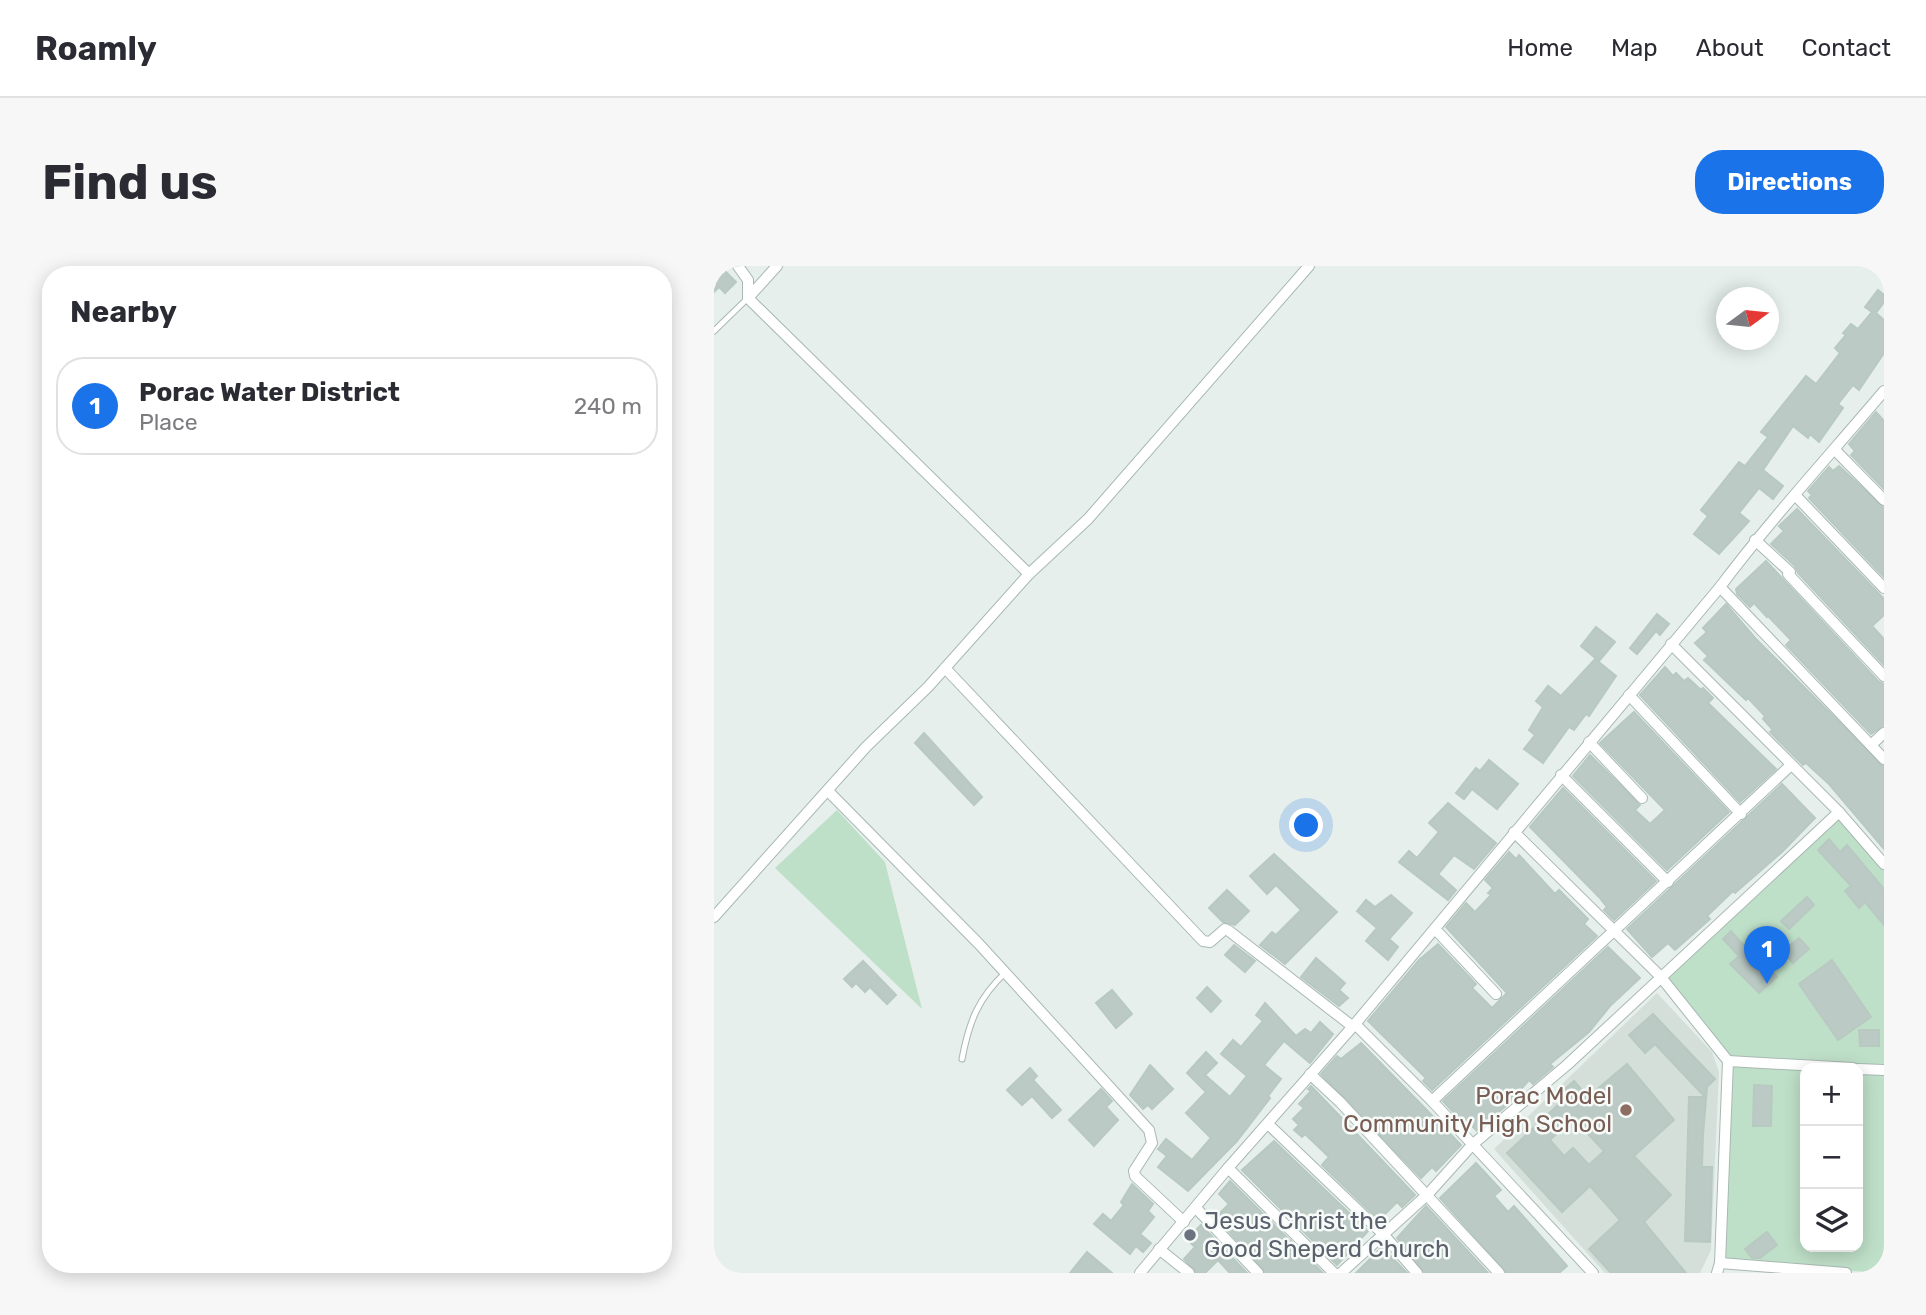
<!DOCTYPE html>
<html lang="en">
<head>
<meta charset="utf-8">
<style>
  body { margin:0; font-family:Rubik,sans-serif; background:#f7f7f7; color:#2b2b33 }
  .controls { position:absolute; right:21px; bottom:21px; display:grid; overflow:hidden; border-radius:14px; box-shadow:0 4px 18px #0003 }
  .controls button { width:63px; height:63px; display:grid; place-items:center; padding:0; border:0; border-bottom:2px solid #e1e1e2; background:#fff; color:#2b2b33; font:35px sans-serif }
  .compass { position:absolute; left:1002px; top:21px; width:63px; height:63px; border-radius:50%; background:#fff; box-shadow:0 4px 18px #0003; rotate:75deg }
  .you { position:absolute; left:593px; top:560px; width:24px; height:24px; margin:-18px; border:5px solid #fff; border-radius:50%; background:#1a73e8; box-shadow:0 0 0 10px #1a73e833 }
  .badge { display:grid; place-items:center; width:46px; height:46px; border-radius:50%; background:#1a73e8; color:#fff; font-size:23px; font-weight:700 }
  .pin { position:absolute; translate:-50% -58px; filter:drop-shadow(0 2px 4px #0008) }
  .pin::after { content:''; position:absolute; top:37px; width:24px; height:21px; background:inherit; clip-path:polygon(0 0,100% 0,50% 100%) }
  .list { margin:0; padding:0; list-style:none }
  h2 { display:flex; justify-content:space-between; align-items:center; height:91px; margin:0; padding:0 28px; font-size:30px }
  h2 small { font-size:23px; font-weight:400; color:#7c7c81 }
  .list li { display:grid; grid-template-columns:46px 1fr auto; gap:21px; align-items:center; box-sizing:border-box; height:98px; margin:0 14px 14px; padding:0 14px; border:2px solid #e1e1e2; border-radius:28px }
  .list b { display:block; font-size:26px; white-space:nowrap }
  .list p { margin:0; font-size:23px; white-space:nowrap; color:#7c7c81 }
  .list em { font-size:23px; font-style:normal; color:#7c7c81 }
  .icon { flex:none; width:38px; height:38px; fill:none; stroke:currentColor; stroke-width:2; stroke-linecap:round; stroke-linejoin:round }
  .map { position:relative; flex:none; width:1170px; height:1007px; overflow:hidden; border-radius:28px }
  header { display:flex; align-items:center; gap:42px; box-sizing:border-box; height:98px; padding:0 35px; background:#fff; border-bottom:2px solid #e1e1e2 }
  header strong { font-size:33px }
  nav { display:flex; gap:38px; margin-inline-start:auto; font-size:24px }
  .intro { display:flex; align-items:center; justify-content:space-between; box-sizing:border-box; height:168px; padding:0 42px }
  h1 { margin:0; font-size:49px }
  .button { padding:18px 32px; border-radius:28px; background:#1a73e8; color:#fff; font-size:24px; font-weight:700 }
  main { display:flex; gap:42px; padding:0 42px }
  aside { flex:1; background:#fff; border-radius:28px; box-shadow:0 4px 18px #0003 }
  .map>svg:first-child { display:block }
</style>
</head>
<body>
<header>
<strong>Roamly</strong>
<nav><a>Home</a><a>Map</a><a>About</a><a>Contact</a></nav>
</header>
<div class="intro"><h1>Find us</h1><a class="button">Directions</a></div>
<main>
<aside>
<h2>Nearby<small></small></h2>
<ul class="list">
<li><span class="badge">1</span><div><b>Porac Water District</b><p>Place</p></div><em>240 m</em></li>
</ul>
</aside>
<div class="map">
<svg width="1170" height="1007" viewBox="0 0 1170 1007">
  <rect width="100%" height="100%" fill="#e6efeb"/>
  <!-- built -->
  <polygon fill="#d4dfda" points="943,727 998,786 1005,806 997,984 986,1007 891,1007 780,883"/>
  <!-- green -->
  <g fill="#bfe0c8" fill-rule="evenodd">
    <polygon points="123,544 171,596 208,743 61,602"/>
    <path d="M1125,546L1170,598V1007L1006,997L1014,795L946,710ZM1091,802H1144V981H1091Z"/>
  </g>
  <!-- building -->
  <g fill="#bbcac4" stroke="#b8c9c2" stroke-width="2" fill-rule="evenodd">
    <polygon points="0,0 6,0 22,16 11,27 5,21 0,26"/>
    <polygon points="1164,24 1170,29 1170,36 1162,47 1170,54 1170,87 1145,124 1139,119 1124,138 1129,142 1105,176 1096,168 1094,172 1079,160 1049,204 1069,220 1059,233 1045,222 1025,247 1035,255 1005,288 980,268 994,250 987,244 1025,196 1031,200 1054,171 1047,166 1092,110 1102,118 1126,87 1121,82 1132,69 1129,67 1137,58 1144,63 1158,46 1151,41"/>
    <polygon points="1162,146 1170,155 1170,223 1137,189 1141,185 1135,178"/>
    <polygon points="1125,200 1170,242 1169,310 1095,232 1098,229 1094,225 1115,201 1119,205"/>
    <polygon points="1083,243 1170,333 1170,349 1158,360 1170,373 1170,399 1084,307 1081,300 1057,278 1070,265 1065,260"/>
    <polygon points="1052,295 1164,415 1170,418 1170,459 1157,468 1072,379 1077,374 1054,350 1053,351 1040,337 1036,341 1023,328 1022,323"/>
    <polygon points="1012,338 1041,372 1170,501 1170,583 1115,518 1092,497 1089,499 1056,466 1059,464 1049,453 1051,450 1034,432 1032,434 990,394 994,390 981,377 993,366 989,362"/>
    <polygon points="943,348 955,358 946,369 942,365 923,388 916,382"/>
    <polygon points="882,361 901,376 885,395 867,380"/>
    <polygon points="881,393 902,410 875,450 872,448 860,464 855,461 829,497 810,483 821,469 815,464 829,441 822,435 834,420 847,430"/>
    <polygon points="951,401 959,410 962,407 970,415 974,412 987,424 989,422 999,432 994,437 1062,503 1026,536 926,429"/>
    <polygon points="920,446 1015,546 953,604 859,510 876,489 926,539 921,544 936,558 951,544 886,477"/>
    <polygon points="210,467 268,531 260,539 201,477"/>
    <polygon points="775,494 804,518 783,543 758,523 750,533 742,527 762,502 766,505"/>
    <polygon points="1068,518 1101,552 1068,586 1021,627 1019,625 993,650 996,653 961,684 954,677 938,691 913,663"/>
    <polygon points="849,522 942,615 900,654 890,644 893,641 885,631 816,561"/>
    <polygon points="734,537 782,577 760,603 740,589 724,608 742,624 734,634 685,596 695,585 703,592 725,566 715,557"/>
    <polygon points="1115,573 1126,586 1133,579 1170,623 1170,659 1151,636 1145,642 1131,625 1137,620 1104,584"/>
    <polygon points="795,586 802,593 805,589 841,628 845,624 874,653 870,658 883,670 718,824 709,815 712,812 654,755 705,694 724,678 762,718 758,722 778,742 793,727 732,661 752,637 761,646 777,629 774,627 779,622 771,614"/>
    <polygon points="560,588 623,646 571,698 546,679 558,666 562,669 587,644 562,619 553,628 536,610"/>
    <polygon points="513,624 535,645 521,659 509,656 495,642"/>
    <polygon points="677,629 698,647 675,673 684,681 674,694 652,675 663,662 643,645 652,634 661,641"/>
    <polygon points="1093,631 1100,639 1075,663 1067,655"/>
    <polygon points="1017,665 1033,683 1036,680 1063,711 1045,727 1016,698 1025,690 1009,673"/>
    <polygon points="1085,672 1095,683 1079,697 1069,685"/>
    <polygon points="520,679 541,695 531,706 511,689"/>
    <polygon points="894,681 926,712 896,740 875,766 836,798 839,801 819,818 815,814 793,839 763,865 757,859 754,862 729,835"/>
    <polygon points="602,692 631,717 625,724 634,732 625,740 587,711"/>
    <polygon points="1118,694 1157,751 1124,774 1085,718"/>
    <polygon points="149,695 182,729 173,738 156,721 151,726 142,717 138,721 130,713"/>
    <polygon points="493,721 507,735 497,746 483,732"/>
    <polygon points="398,724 418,748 402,762 382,737"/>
    <polygon points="551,737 582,770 591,763 597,767 606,756 619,768 596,797 570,775 550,799 567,813 554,830 556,832 523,875 474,925 444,901 453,890 444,883 452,873 478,894 497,872 472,847 492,826 473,807 492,786 503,797 491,809 516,831 533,810 507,788 519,774 527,781 549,755 542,749"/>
    <polygon points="939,748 1001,813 993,821 989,869 988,901 998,901 996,976 971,975 975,831 991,831 941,778 931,787 915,769"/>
    <polygon points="1145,764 1165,764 1165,780 1146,780"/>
    <polygon points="647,777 747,879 722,905 718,901 707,912 607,808 623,790 627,793"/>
    <path d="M913,798L960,854L920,890L957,929L930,956L972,1007H897L875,983L906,954L876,920L848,946L793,887L847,836L842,831L860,815L874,831ZM859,852L890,885L875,899L859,882L850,890L836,874Z"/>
    <polygon points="436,799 459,823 438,843 434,839 429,843 416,829"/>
    <polygon points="316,802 323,810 319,814 347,844 338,852 318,830 308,839 293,824"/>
    <polygon points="1040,819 1058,820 1057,860 1039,860"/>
    <polygon points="597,820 701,929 688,941 683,936 665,954 608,899 615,891 591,868 588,871 580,864 585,859 579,853 590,842 585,838 597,825 594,823"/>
    <polygon points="387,823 398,835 392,841 404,854 380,880 355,854"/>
    <polygon points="560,875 654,965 623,999 528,904"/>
    <polygon points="762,897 787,924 780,930 794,946 800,940 853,1000 845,1007 793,1007 726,932"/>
    <polygon points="516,915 609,1007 552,1007 502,951 515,938 505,928"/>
    <polygon points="418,918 439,938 434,945 440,951 426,968 437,977 429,986 422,980 416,988 380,958 389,948 397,955 410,939 407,936"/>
    <polygon points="712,940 774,1007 711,1007 683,972"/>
    <polygon points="487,959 533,1007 516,1007 504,994 491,1007 483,1007 470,993 481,981 469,970 476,962 480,966"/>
    <polygon points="1053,966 1063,979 1046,992 1038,992 1031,983"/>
    <polygon points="668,981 693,1007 642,1007"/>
    <polygon points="373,986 398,1007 356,1007"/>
  </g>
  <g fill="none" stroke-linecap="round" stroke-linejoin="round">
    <defs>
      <g id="service">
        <polyline points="0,65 34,32"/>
        <path d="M248,793C255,756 264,732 292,706"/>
      </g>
      <g id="minor">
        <polyline points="24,0 34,14 34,32"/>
        <polyline points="34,32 315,308"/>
        <polyline points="34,32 63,0"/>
        <polyline points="1121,184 1170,234"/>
        <polyline points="1082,230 1170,322"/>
        <polyline points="1041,274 1076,306 1074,308 1170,410"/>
        <polyline points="1006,321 1170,493"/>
        <polyline points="957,378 1125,546 1170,598"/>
        <polyline points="231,402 489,675 496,676 511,663 515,665 638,760"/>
        <polyline points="915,429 1027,548"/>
        <polyline points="875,476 928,532"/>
        <polyline points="1157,479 1170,467"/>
        <polyline points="847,509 954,616"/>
        <polyline points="115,526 265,678 435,864 438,877 420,905 421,910 470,956"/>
        <polyline points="800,566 946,710 1014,795 1006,997 1003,1007"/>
        <polyline points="0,651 152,481 214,421 315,308 374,253 595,0"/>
        <polyline points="721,663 782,728"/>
        <polyline points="641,758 718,835 879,1007"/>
        <polyline points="1014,795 1139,802"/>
        <polyline points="1144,803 1170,804"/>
        <polyline points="596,808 626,836 785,1007"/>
        <polyline points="718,835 1077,499"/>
        <polyline points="554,858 669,968 703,1007"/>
        <polyline points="514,902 620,1007"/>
        <polyline points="482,942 544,1007"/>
        <polyline points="445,983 475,1007"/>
        <polyline points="1006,997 1132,1007"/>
        <path d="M426,1007L514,902L641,758L1006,321C1057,253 1115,190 1170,125"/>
        <polyline points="627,1007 714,928 758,879 853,799 1125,546"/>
      </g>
    </defs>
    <!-- service casing -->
    <use href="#service" stroke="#a8b8b2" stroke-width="7"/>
    <!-- minor casing -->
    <use href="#minor" stroke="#a8b8b2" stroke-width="12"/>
    <!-- service -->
    <use href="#service" stroke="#fff" stroke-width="5"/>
    <!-- minor -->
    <use href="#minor" stroke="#fff" stroke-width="10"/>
  </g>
  <!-- markers -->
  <circle fill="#8d6e63" stroke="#f7fbf9" stroke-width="2.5" cx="912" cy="844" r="7"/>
  <circle fill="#6b7280" stroke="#f7fbf9" stroke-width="2.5" cx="476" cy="969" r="7"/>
  <g text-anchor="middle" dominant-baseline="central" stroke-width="5" stroke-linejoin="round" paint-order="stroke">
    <!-- education labels -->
    <g font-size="24" fill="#785e54" stroke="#f7fbf9" text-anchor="end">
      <text x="898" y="830">Porac Model<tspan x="898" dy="28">Community High School</tspan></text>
    </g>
    <!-- worship labels -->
    <g font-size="24" fill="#5b616d" stroke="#f7fbf9" text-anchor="start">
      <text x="490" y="955">Jesus Christ the<tspan x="490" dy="28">Good Sheperd Church</tspan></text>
    </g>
  </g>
</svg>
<div class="controls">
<button>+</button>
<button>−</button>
<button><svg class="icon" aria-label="layers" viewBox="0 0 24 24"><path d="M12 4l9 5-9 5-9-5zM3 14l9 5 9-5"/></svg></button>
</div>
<svg class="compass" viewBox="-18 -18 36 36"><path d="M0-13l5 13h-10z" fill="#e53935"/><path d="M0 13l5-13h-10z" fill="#7c7c81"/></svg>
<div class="you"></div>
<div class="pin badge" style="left:1053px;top:718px">1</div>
</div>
</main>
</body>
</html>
